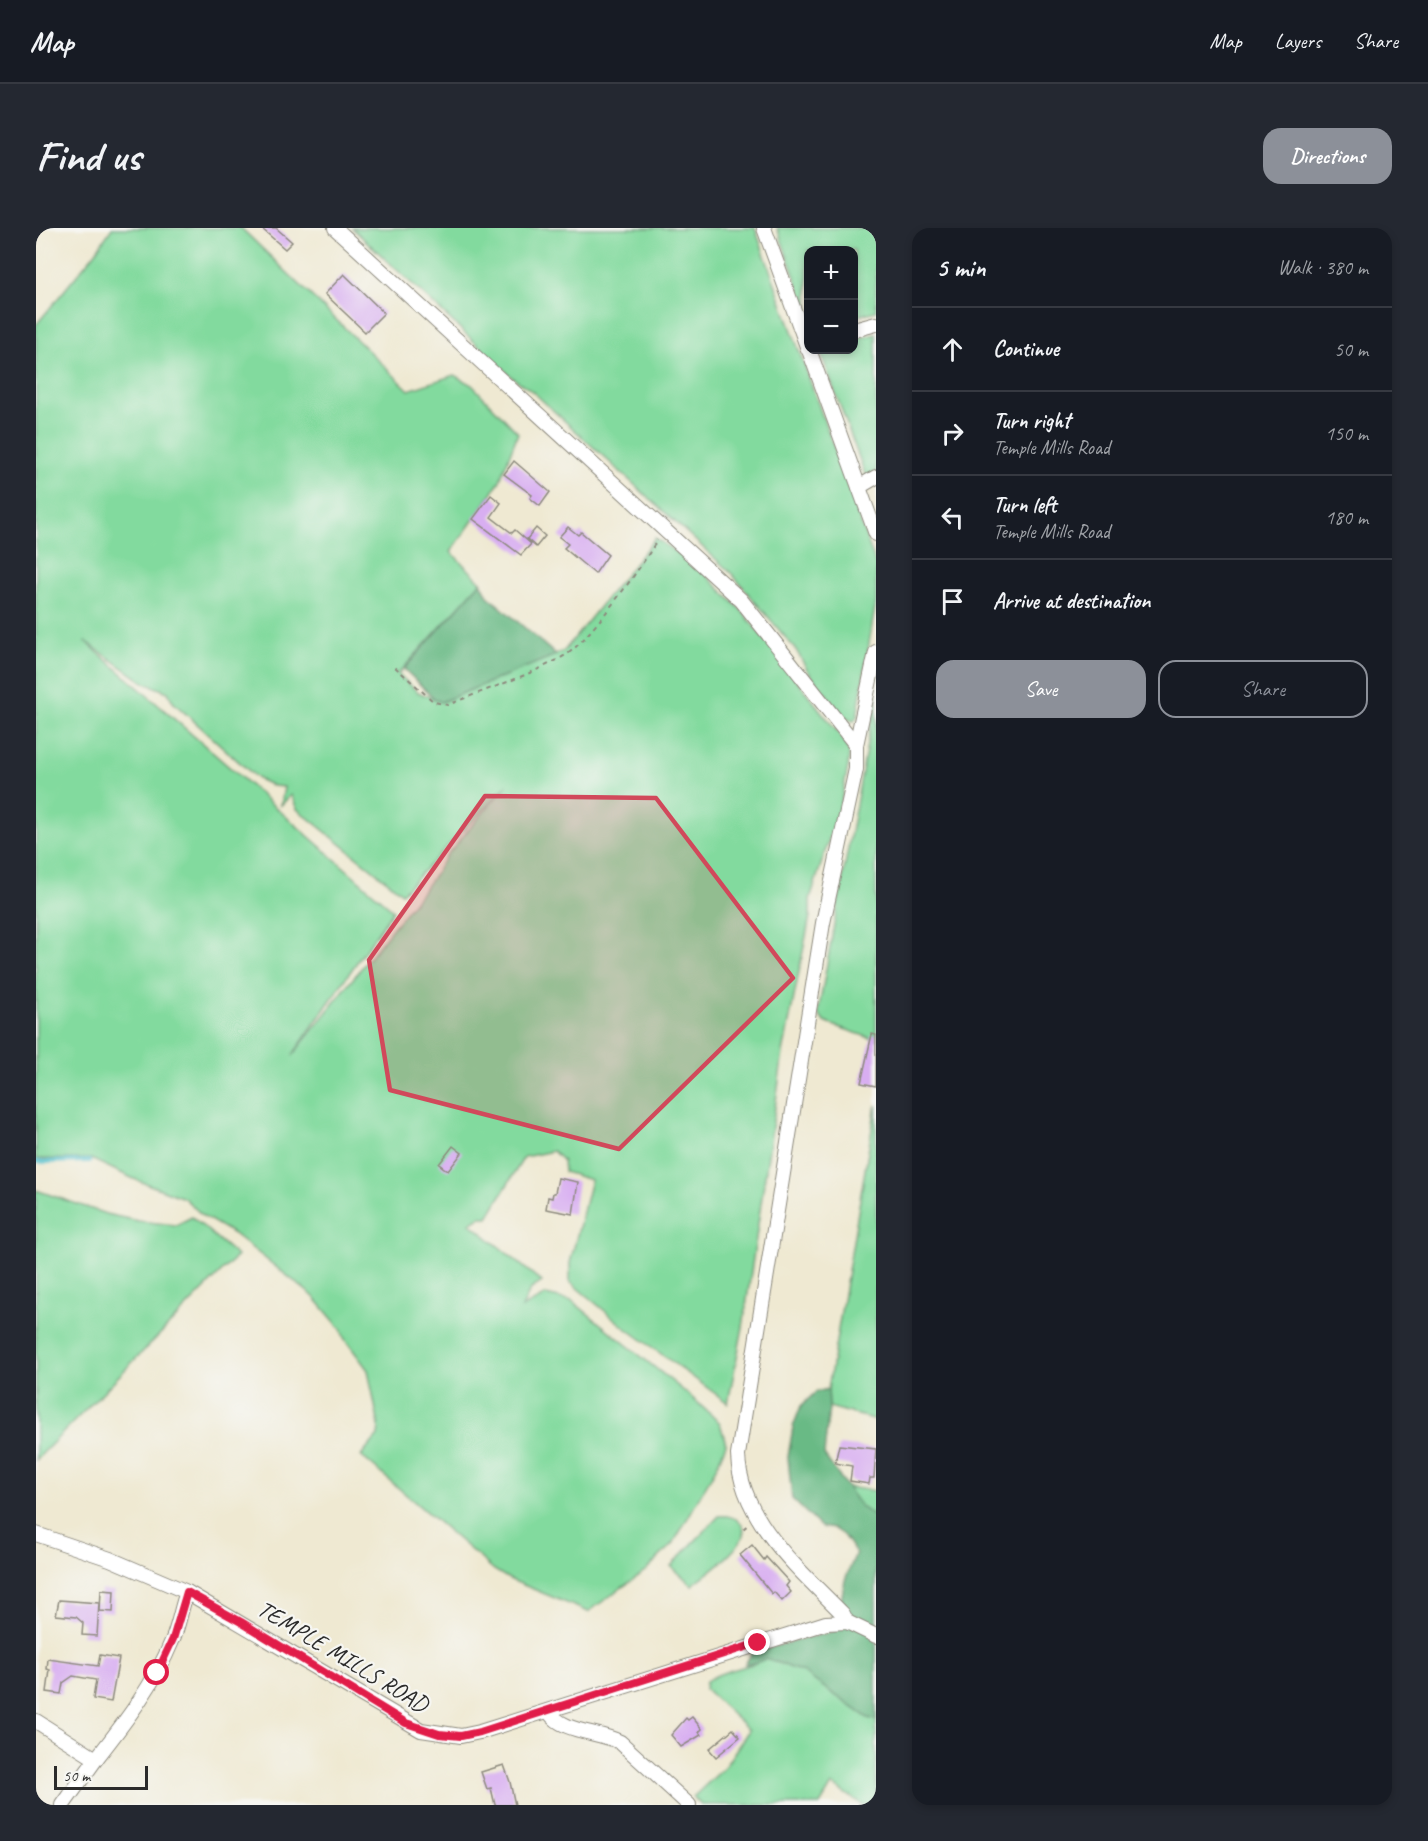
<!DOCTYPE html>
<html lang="en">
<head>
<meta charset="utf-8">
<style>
  body { margin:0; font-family:Caveat,sans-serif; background:#242831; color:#f1f3f6 }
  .controls { position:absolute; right:18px; top:18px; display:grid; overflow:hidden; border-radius:12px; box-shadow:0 3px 9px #0003 }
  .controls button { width:54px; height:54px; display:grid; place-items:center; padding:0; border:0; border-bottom:2px solid #363941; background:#171b24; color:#f1f3f6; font:30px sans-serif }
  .scale { position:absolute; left:18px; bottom:15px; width:94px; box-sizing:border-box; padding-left:6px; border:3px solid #2b2b2b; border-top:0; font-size:16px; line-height:21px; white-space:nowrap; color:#2b2b2b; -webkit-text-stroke:4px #f6f6f2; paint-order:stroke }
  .stop { position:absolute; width:18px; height:18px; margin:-14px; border:4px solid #e11d48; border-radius:50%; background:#fff }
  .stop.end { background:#e11d48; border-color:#fff; box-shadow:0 2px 6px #0008 }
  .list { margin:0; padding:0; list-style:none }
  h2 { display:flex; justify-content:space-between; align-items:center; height:78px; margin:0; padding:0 24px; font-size:26px }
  h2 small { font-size:20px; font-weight:400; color:#9ea1a6 }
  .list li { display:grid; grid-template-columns:39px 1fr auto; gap:18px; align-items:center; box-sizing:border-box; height:84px; padding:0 24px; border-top:2px solid #363941 }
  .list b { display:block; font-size:22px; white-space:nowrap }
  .list p { margin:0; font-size:20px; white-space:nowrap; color:#9ea1a6 }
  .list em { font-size:20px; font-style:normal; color:#9ea1a6 }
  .actions { display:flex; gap:12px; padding:18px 24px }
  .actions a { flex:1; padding:14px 0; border:2px solid #8c9099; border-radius:18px; text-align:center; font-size:21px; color:#8c9099 }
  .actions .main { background:#8c9099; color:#fff }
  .icon { flex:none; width:33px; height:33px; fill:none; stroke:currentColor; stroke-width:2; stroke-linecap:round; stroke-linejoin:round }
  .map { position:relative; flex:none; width:840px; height:1577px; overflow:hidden; border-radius:18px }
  header { display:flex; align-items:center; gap:36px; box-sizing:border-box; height:84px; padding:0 30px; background:#171b24; border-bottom:2px solid #363941 }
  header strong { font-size:28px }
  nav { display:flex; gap:33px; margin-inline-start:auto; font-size:21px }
  .intro { display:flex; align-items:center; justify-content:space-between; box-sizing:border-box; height:144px; padding:0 36px }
  h1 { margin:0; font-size:42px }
  .button { padding:15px 27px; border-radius:18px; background:#8c9099; color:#fff; font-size:21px; font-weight:700 }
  main { display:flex; gap:36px; padding:0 36px }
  aside { flex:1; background:#171b24; border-radius:18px; box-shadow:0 3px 9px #0003 }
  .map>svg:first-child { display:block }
</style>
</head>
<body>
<header>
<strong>Map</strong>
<nav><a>Map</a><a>Layers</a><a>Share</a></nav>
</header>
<div class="intro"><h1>Find us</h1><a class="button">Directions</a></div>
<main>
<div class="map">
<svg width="840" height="1577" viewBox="0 0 840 1577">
  <rect width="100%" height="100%" fill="#f6f6f2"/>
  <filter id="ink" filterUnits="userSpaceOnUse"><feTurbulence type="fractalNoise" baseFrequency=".0167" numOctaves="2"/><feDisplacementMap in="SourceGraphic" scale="12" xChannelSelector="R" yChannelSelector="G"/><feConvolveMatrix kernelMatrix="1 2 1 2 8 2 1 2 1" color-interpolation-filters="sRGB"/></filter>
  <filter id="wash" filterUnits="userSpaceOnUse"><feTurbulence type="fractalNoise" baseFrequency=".008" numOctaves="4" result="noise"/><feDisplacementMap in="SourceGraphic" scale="24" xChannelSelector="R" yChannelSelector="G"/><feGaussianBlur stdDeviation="1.35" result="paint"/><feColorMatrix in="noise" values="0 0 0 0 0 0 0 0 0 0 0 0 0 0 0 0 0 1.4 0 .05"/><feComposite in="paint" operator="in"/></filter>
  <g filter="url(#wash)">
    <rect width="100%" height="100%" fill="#efe9d2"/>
    <!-- green -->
    <g fill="#82da9e" stroke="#568264" stroke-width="1.5" fill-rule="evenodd">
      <path d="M76,0H205L373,162L418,147L436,157L482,205L463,255L415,324L445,354L362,446L382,464L406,474L528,423L619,310L663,340L706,383L807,511L813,525L812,539L805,574L774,671V688L747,825L707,1099L692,1175L587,1098L534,1054V1035L555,952L528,944L527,933L517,923L488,929L452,989H444L434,995L506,1054L494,1062L486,1080L510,1067L536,1073L653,1167L684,1195L690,1216L680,1240L637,1316L609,1343L552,1384L473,1351L458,1342L325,1228L342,1208L343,1198L332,1142L308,1110L305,1101L277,1068L198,1006L167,988L148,970L98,951L55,931H0V97L59,25ZM49,413L109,455L132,464L137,474L222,551L237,558L248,559L245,577L255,567L261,581L366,665L472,556L410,628C395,655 375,677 356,701C322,744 289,786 256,828L357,682Z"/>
      <polygon points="316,0 719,0 840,337 840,373 821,489 818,493 809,490 772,443 760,422 696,346 497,164 476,149"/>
      <polygon points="741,0 840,0 840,83 818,89 818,22 772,22 772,85"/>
      <polygon points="840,106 840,244 832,248 829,246 784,123 818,122 818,111"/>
      <polygon points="840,467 840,812 788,794 782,785"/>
      <polygon points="840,877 840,1192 793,1179 792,1161"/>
      <polygon points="0,962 70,986 102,993 140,997 156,989 201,1028 0,1232"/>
      <polygon points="810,1259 840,1263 840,1290 825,1279"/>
      <path d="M683,1288C690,1287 700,1289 705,1295C720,1313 669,1347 656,1357L635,1338Z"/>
      <path d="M730,1430L766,1444L832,1490L840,1492V1577H827L796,1557L784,1577H665L657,1569L688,1540L713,1502L669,1461L670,1453C689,1440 711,1441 730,1430Z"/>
    </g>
    <!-- forest -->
    <g fill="#69ba85" stroke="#4a7258" stroke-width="1.5">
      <polygon points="445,354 452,368 520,427 405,474 400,472 368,441"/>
      <polygon points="792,1161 793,1179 788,1227 825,1279 840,1290 840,1492 832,1490 766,1444 730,1430 722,1434 709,1436 717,1424 799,1403 809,1352 820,1325 807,1307 798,1301 785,1299 756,1271 752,1229 757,1199 765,1178 780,1164"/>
    </g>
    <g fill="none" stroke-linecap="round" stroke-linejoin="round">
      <!-- stream -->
      <polyline stroke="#56c3cf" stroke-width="4" points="0,934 54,933"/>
    </g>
    <g id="blocks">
      <!-- building -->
      <g fill="#d8aef1">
        <polygon points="225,0 240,0 256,14 249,21"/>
        <polygon points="308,46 348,85 329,104 289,66"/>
        <polygon points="478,233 514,264 504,278 494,270 496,267 468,246"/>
        <polygon points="455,267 465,275 455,289 476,305 479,302 495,316 485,327 437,291"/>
        <polygon points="532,299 542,307 545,304 572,327 559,346 528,320 532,316 523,309"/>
        <polygon points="500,300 509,308 500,319 491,311"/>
        <polygon points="836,806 840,807 840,858 825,855"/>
        <polygon points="417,918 426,925 412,943 403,936"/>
        <polygon points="522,950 542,954 537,986 510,981 512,969 516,970 517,965 519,965"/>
        <polygon points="803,1217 840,1221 838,1250 834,1250 833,1256 814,1253 816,1238 799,1235"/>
        <polygon points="716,1317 728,1332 730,1329 753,1354 750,1358 755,1364 746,1373 738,1364 736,1366 704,1327"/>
        <polygon points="65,1362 78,1363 77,1384 64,1383"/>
        <polygon points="23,1372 63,1375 61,1408 46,1407 47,1395 40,1389 20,1387"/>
        <polygon points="64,1427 83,1430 75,1474 57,1471 60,1452 37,1448 27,1455 25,1466 11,1464 14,1442 11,1441 12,1431 62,1438"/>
        <polygon points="656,1489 666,1501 663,1504 665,1507 645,1519 635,1507 650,1490 652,1492"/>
        <polygon points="697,1501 704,1509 680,1529 673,1521"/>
        <polygon points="468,1537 474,1554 479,1577 459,1577 455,1560 451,1561 445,1544"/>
      </g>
    </g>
  </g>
  <g filter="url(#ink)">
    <use href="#blocks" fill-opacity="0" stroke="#8d8a7e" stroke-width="1.5"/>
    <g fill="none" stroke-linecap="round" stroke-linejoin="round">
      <defs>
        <g id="minor">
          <path d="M299,0L705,372L820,517V541L787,695L702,1227C704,1292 764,1342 807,1386L811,1394"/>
          <polyline points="728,0 772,121"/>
          <polyline points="818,102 840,96"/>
          <polyline points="773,122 840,306"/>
          <polyline points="823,259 840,249"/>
          <polyline points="820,517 840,424"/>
          <polyline points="0,1306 74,1331 151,1364 385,1502 425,1508 444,1504 790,1395 811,1394 840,1408"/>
          <path d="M513,1484C527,1505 562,1503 584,1514L653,1577"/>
          <path d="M0,1493L60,1531C89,1494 118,1457 136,1413C143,1397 145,1380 151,1364"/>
          <polyline points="27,1577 60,1531"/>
        </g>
      </defs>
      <!-- minor casing -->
      <use href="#minor" stroke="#8d8a7e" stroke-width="16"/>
      <!-- path -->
      <g stroke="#8d8a7e" stroke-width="2" stroke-dasharray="4.5 4.5" stroke-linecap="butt">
        <path d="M359,439L398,474L412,477C450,461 494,448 530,427C550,415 609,335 621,312"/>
        <polyline points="707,1301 713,1296"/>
      </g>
      <!-- minor -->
      <use href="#minor" stroke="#fff" stroke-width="14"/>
    </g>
  </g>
  <g fill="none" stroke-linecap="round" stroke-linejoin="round" filter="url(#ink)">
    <!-- route -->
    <polyline stroke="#e11d48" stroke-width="8" points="121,1445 137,1411 151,1364 205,1394 370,1495 403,1506 425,1508 444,1504 722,1415"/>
  </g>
  <!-- marked area -->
  <path fill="#d1495b" fill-opacity="0.2" stroke="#d1495b" stroke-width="4.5" stroke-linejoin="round" d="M449,568L620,570L757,750L583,921L354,862L333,732Z"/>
  <g text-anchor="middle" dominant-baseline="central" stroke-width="4.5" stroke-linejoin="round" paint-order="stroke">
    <!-- street labels -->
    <g font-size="24" fill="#2b2b2b" stroke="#f6f6f2">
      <text transform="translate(307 1428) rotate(31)">TEMPLE MILLS ROAD</text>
    </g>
  </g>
</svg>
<div class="controls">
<button>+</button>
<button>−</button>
</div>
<div class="scale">50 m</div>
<div class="stop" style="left:121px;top:1445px"></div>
<div class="stop end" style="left:722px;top:1415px"></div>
</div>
<aside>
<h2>5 min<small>Walk · 380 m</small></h2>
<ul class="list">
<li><svg class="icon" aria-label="ahead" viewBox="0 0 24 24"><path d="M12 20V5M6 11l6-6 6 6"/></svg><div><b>Continue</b></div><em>50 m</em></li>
<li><svg class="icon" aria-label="right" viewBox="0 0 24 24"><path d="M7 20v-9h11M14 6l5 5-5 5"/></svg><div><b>Turn right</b><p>Temple Mills Road</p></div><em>150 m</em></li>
<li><svg class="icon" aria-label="left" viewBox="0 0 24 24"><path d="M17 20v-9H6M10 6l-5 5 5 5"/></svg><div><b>Turn left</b><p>Temple Mills Road</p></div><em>180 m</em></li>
<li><svg class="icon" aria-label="arrive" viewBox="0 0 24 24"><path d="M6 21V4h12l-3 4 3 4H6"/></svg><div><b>Arrive at destination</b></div></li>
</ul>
<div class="actions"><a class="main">Save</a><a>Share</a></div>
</aside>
</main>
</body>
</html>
